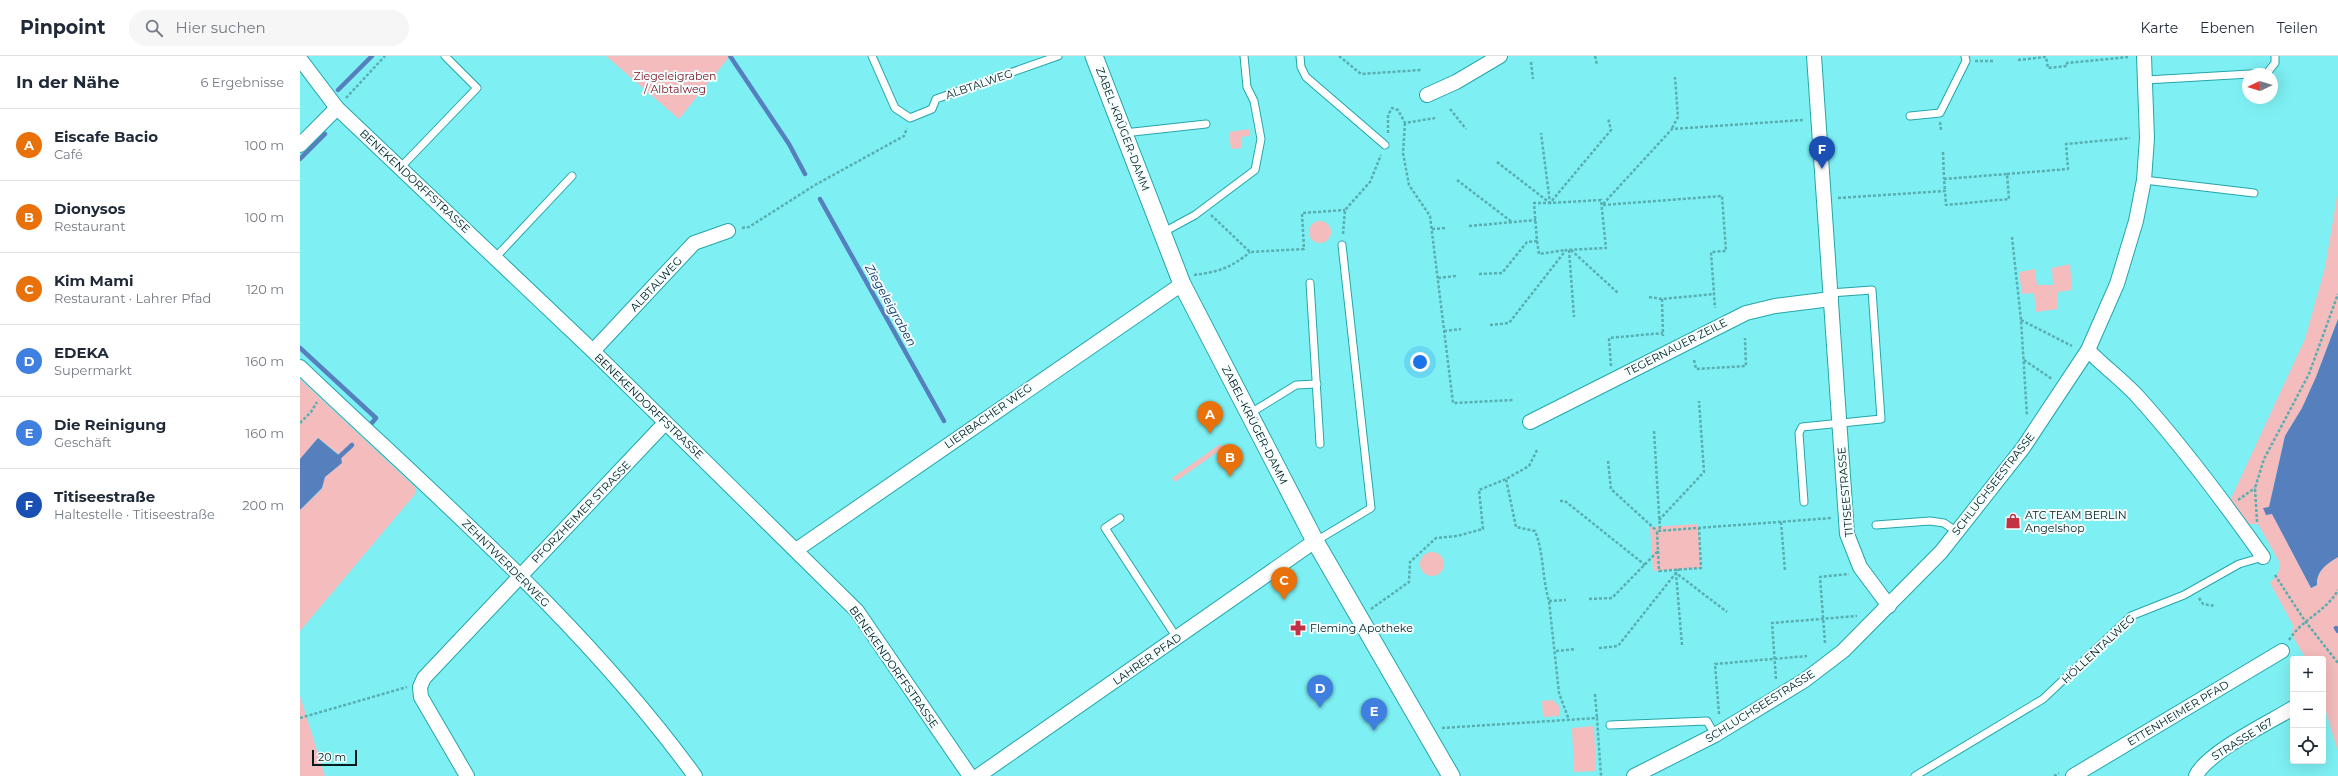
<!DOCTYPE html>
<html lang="de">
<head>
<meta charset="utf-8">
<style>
  body { margin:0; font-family:Montserrat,sans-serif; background:#f6f6f7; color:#1f2937 }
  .controls { position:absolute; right:12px; bottom:12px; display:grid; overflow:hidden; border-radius:4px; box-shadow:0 4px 16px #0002 }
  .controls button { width:36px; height:36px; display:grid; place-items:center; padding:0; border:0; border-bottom:1px solid #e0e1e3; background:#fff; color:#1f2937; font:20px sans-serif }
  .compass { position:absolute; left:1942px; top:12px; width:36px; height:36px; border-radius:50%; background:#fff; box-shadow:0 4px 16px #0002; rotate:266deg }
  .scale { position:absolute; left:12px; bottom:10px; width:45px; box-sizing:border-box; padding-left:4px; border:2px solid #031b1c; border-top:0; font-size:11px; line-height:14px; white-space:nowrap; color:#031b1c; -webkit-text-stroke:3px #f4fefe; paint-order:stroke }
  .you { position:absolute; left:1120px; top:306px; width:14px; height:14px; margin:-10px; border:3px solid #fff; border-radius:50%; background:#1a73e8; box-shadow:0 0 0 6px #1a73e833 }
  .badge { display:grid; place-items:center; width:26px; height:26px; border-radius:50%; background:#0f766e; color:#fff; font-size:13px; font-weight:700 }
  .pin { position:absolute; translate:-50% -33px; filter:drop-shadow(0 1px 2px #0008) }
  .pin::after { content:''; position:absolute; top:21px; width:14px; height:12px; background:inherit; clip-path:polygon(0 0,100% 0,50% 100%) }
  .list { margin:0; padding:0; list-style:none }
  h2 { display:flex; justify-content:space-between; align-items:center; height:52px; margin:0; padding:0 16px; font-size:17px }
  h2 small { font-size:13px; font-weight:400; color:#747a83 }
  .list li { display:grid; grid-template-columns:26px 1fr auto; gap:12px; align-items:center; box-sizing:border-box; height:72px; padding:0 16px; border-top:1px solid #e0e1e3 }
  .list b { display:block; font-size:15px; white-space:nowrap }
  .list p { margin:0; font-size:13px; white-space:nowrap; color:#747a83 }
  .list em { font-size:13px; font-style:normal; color:#747a83 }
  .icon { flex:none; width:22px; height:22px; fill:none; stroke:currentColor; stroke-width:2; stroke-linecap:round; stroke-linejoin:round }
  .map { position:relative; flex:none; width:2038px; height:720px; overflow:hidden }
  header { display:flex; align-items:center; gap:24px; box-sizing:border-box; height:56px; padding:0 20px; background:#fff; border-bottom:1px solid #e0e1e3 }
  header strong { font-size:19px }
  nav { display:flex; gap:22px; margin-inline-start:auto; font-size:14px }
  .search { width:280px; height:36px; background:#f6f6f7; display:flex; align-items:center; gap:10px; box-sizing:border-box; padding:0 14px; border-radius:22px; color:#747a83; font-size:15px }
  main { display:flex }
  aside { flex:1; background:#fff }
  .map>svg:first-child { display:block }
</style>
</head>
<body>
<header>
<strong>Pinpoint</strong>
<div class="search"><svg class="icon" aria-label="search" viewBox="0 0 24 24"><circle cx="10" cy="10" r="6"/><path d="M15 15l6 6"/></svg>Hier suchen</div>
<nav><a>Karte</a><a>Ebenen</a><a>Teilen</a></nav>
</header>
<main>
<aside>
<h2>In der Nähe<small>6 Ergebnisse</small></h2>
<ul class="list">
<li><span class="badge" style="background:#e8710a">A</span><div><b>Eiscafe Bacio</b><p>Café</p></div><em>100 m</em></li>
<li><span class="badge" style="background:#e8710a">B</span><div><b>Dionysos</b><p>Restaurant</p></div><em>100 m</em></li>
<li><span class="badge" style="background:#e8710a">C</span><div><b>Kim Mami</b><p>Restaurant · Lahrer Pfad</p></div><em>120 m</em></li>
<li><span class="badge" style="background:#3f7fe0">D</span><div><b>EDEKA</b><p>Supermarkt</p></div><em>160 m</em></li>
<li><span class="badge" style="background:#3f7fe0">E</span><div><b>Die Reinigung</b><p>Geschäft</p></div><em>160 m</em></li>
<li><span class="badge" style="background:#1a4fb4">F</span><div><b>Titiseestraße</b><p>Haltestelle · Titiseestraße</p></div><em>200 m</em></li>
</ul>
</aside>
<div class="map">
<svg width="2038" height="720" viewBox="0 0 2038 720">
  <rect width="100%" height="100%" fill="#7ef0f4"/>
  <!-- green -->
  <g fill="#f4bcbc">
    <polygon points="306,0 430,0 379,63"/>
    <polygon points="949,73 950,80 941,81 942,92 931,93 929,76"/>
    <path d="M2038,135V263L2016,321L2002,352L1985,380L1969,451L1964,452L1972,457L2011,532L2017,529C2016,515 2027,508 2038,501V696L2023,646V603H2006L1992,579L1993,569L1970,527L1978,518L1980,507L1958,468H1947L1930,445L2005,283L2025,212Z"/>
    <circle cx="1020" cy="176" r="11"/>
    <polygon points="1770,208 1772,234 1758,236 1758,253 1736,256 1734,237 1722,238 1719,216 1735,213 1737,229 1753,229 1752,212"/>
    <polygon points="0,323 116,432 116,437 0,575 0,454 22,433 25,421 42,407 41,400 18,382 0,403"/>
    <polygon points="920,388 923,392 875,426 872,422"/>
    <polygon points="1398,468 1401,512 1353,515 1350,471"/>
    <circle cx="1132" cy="508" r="12"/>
    <polygon points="0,640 25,720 0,720"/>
    <polygon points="1253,644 1259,650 1259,660 1243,661 1242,645"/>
    <polygon points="1294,670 1296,715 1274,716 1272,672"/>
  </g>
  <!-- water -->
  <g fill="#567fbe">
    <path d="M2038,263V501C2027,508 2016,515 2017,529L2011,532L1972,458L1966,459L1963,452L1969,451L1985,380L2002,352L2016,321Z"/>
    <polygon points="18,382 41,401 42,407 25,421 22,432 0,454 0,403"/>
  </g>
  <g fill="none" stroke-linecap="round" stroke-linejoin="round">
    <!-- stream -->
    <g stroke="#567fbe" stroke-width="4.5">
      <polyline points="430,0 489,88 505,118"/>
      <polyline points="38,34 72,0"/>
      <polyline points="0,103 25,78"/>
      <polyline points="520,143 644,365"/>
      <polyline points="0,292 76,362 71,368"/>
      <polyline points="37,403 52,389"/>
      <polyline points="2036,572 2038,575"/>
    </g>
    <defs>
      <g id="service">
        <polyline points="572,0 595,52 610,62 632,53 636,43 758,0"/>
        <polyline points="1000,0 1001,11 1006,21 1085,89"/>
        <polyline points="1846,24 1967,17 1975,7 1975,0"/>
        <polyline points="1610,60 1640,57 1666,5 1665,0"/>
        <polyline points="824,77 906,68"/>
        <polyline points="101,111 177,32 145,0"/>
        <polyline points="1844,124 1954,137"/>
        <polyline points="862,177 895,159 955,114 961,83 954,45 947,31 944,0"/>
        <polyline points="195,202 272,120"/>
        <polyline points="1010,227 1020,388"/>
        <polyline points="949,358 996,329 1017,328"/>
        <polyline points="1504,446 1499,377 1502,371 1581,363 1572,234 1530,237"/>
        <polyline points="820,462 805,472 877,582"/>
        <polyline points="1576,469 1630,465 1644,467 1657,476"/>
        <polyline points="1016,485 1071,452 1042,189"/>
        <polyline points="1310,669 1407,665 1415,679"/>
        <polyline points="1615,720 1743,643 1831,560 1884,539 1939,508 1963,501"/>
      </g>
      <g id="minor">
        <polyline points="1514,0 1547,478 1560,511 1589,550"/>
        <polyline points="0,3 37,52 293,295 557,555 670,720"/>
        <polyline points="1127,39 1156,26 1200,0"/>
        <polyline points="0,89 37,52"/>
        <path d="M1788,294C1804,311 1824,325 1839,342C1884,392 1924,446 1963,501"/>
        <polyline points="293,295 394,187 428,175"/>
        <path d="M0,311C137,442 283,566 395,720"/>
        <polyline points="1230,366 1446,257 1475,250 1531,243"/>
        <polyline points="496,494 882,228"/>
        <polyline points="167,720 121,641 120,631 124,622 365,367"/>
        <polyline points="678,720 1015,485"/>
        <polyline points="1334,720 1415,679 1505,624 1543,595 1641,496 1723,392 1788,294 1817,228 1836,165 1844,124 1847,82 1844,0"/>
        <polyline points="1773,720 1982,595"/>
        <path d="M1896,720C1906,697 1970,666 1993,652"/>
      </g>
      <polyline id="tertiary" points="794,0 882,228 1015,485 1151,720"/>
    </defs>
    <!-- service casing -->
    <use href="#service" stroke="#25a5aa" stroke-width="9"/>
    <!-- minor casing -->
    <use href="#minor" stroke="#25a5aa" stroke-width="16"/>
    <!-- tertiary casing -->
    <use href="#tertiary" stroke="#25a5aa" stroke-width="19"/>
    <!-- path -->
    <g stroke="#58aeb1" stroke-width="2.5" stroke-dasharray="3 2" stroke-linecap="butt">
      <polyline points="1039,0 1061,18 1121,14"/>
      <polyline points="1295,0 1297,9"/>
      <polyline points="1718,4 1746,1 1748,12 1767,10 1767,7 1828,1"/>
      <polyline points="1675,5 1694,5"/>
      <polyline points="1231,6 1233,23"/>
      <polyline points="46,42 85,0"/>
      <polyline points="1150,53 1166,73"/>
      <polyline points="1640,66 1641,74"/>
      <polyline points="1105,67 1103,97 1109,129 1130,160 1153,347 1214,344"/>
      <polyline points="1372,72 1378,61 1375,21"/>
      <polyline points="1088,77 1088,59 1092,52 1098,54 1105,67 1135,62"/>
      <polyline points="1643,96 1644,123"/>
      <polyline points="1197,106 1250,147"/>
      <polyline points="1707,118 1768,113 1766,88 1830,82"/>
      <polyline points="1157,124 1212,166"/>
      <polyline points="1538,142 1645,135 1646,149 1709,143 1707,118 1644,123 1645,135"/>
      <polyline points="1303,148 1372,73 1503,64"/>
      <polyline points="1303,149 1422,140 1426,195 1411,196 1415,252"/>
      <polyline points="911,159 950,196 1004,193 1002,157 1045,154"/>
      <polyline points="1169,170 1236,164"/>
      <polyline points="442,172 449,171 515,129 604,80 607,72"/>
      <polyline points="1132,173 1146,172"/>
      <polyline points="1043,178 1045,154 1070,126 1081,99"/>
      <polyline points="1712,181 1721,264 1727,360"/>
      <polyline points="1237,185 1239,198 1265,194"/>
      <polyline points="1269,194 1274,261"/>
      <polyline points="1271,194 1318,237"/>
      <polyline points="1179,218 1202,217 1227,186 1237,185 1234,147 1250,147 1311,74 1308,62"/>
      <path d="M894,219C918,216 931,212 950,196"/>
      <polyline points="1138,222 1156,220"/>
      <polyline points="1349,241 1362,243 1414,238"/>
      <polyline points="1362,243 1363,280"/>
      <polyline points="1721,264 1772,290"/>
      <polyline points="1190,269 1209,267 1266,194 1306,192 1301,144 1250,147 1241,77"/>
      <polyline points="1144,275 1161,273"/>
      <polyline points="1394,304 1396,313 1446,310 1445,282"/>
      <polyline points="1724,304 1752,323"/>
      <polyline points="1311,310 1309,282 1363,277"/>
      <polyline points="0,367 11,356 17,346"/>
      <polyline points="1354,375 1360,474"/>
      <path d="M1237,394L1229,410L1206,423L1216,471L1235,475C1244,497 1242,522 1249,545L1259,637L1269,664"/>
      <polyline points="1308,405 1311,433 1357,475"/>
      <polyline points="1938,444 1955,432"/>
      <polyline points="1260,445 1265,445 1345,509"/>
      <polyline points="1359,464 1404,416 1399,345"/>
      <polyline points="1481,466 1485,515"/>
      <polyline points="1957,466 1955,432 1964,403 2009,318 2038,238"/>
      <polyline points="1358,495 1359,515 1401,512 1399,472"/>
      <polyline points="1975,519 2005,565 2038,607"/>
      <polyline points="1899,542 1903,548 1915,550"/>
      <polyline points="1289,543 1312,542 1358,495 1357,475 1532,462"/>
      <polyline points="1249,545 1266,544"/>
      <polyline points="1071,553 1109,526 1110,506 1136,482 1157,480 1183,473 1179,434 1206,423"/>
      <path d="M1989,584C2002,563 2027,555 2038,534"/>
      <polyline points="1525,587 1520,521 1549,518"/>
      <polyline points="1382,589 1376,517 1427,556"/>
      <polyline points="1299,592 1318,590 1379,513"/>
      <polyline points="1256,595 1276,593"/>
      <polyline points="1476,623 1472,567 1557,560"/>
      <polyline points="1295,638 1297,662"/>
      <polyline points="1419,658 1415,608 1507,600"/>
      <polyline points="0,662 107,631"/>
      <polyline points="1142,672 1297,662 1301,720"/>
      <polyline points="1754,720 1759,717"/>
    </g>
    <!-- service -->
    <use href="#service" stroke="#fff" stroke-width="7"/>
    <!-- minor -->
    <use href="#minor" stroke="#fff" stroke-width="14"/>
    <!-- tertiary -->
    <use href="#tertiary" stroke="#fff" stroke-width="17"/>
  </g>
  <!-- icons -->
  <defs>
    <symbol id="shop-bare" viewBox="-9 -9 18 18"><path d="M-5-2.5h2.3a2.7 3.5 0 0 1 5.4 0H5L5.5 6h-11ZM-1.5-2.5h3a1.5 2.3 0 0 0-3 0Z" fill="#c23244" stroke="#f4fefe" stroke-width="2.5" paint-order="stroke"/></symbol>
    <symbol id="pharmacy-bare" viewBox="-9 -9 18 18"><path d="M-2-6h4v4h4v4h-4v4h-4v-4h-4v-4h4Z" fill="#c23244" stroke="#f4fefe" stroke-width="2.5" paint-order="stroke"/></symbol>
  </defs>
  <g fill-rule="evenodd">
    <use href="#shop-bare" x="1702" y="454" width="22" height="22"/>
    <use href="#pharmacy-bare" x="987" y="561" width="22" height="22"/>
  </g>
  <g text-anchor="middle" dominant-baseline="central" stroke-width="4" stroke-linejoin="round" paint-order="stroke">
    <!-- park labels -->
    <g font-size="11" fill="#801927" stroke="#f4fefe">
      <text x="375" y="20">Ziegeleigraben<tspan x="375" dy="13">/ Albtalweg</tspan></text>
    </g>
    <!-- street labels -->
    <g font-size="11" fill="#031b1c" stroke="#f4fefe">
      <text transform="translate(679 28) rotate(-19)">ALBTALWEG</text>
      <text transform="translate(823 73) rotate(69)">ZABEL-KRÜGER-DAMM</text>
      <text transform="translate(115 125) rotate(43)">BENEKENDORFFSTRASSE</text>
      <text transform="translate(356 228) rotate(-47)">ALBTALWEG</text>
      <text transform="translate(1376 291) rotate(-27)">TEGERNAUER ZEILE</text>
      <text transform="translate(349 350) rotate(44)">BENEKENDORFFSTRASSE</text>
      <text transform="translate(688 360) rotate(-35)">LIERBACHER WEG</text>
      <text transform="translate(955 369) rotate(63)">ZABEL-KRÜGER-DAMM</text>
      <text transform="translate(1693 428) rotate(-52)">SCHLUCHSEESTRASSE</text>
      <text transform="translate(1545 436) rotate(-95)">TITISEESTRASSE</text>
      <text transform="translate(281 456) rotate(-46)">PFORZHEIMER STRASSE</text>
      <text transform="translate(206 507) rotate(45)">ZEHNTWERDERWEG</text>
      <text transform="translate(1798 593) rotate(-43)">HÖLLENTALWEG</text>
      <text transform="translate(847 603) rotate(-35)">LAHRER PFAD</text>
      <text transform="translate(594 611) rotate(55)">BENEKENDORFFSTRASSE</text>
      <text transform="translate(1460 650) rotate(-32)">SCHLUCHSEESTRASSE</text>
      <text transform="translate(1878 657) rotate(-31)">ETTENHEIMER PFAD</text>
      <text transform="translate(1942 683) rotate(-32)">STRASSE 167</text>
    </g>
    <!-- poi labels -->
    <g font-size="11" fill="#031b1c" stroke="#f4fefe" text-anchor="start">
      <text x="1725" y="459">ATC TEAM BERLIN<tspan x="1725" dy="13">Angelshop</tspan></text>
      <text x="1010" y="572">Fleming Apotheke</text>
    </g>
    <!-- water labels -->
    <g font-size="12" font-style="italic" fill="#072f68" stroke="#f4fefe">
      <text transform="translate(591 249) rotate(61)">Ziegeleigraben</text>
    </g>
  </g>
</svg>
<div class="controls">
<button>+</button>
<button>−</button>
<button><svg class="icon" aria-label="locate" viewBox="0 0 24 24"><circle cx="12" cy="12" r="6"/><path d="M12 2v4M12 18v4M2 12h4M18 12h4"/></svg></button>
</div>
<svg class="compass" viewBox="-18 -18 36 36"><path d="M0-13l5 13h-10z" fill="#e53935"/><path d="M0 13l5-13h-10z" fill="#747a83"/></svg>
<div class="scale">20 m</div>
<div class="you"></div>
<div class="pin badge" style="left:910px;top:378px;background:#e8710a">A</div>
<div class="pin badge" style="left:930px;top:421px;background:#e8710a">B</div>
<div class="pin badge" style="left:984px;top:544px;background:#e8710a">C</div>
<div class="pin badge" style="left:1020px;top:652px;background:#3f7fe0">D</div>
<div class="pin badge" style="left:1074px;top:675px;background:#3f7fe0">E</div>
<div class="pin badge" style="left:1522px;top:113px;background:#1a4fb4">F</div>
</div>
</main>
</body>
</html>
